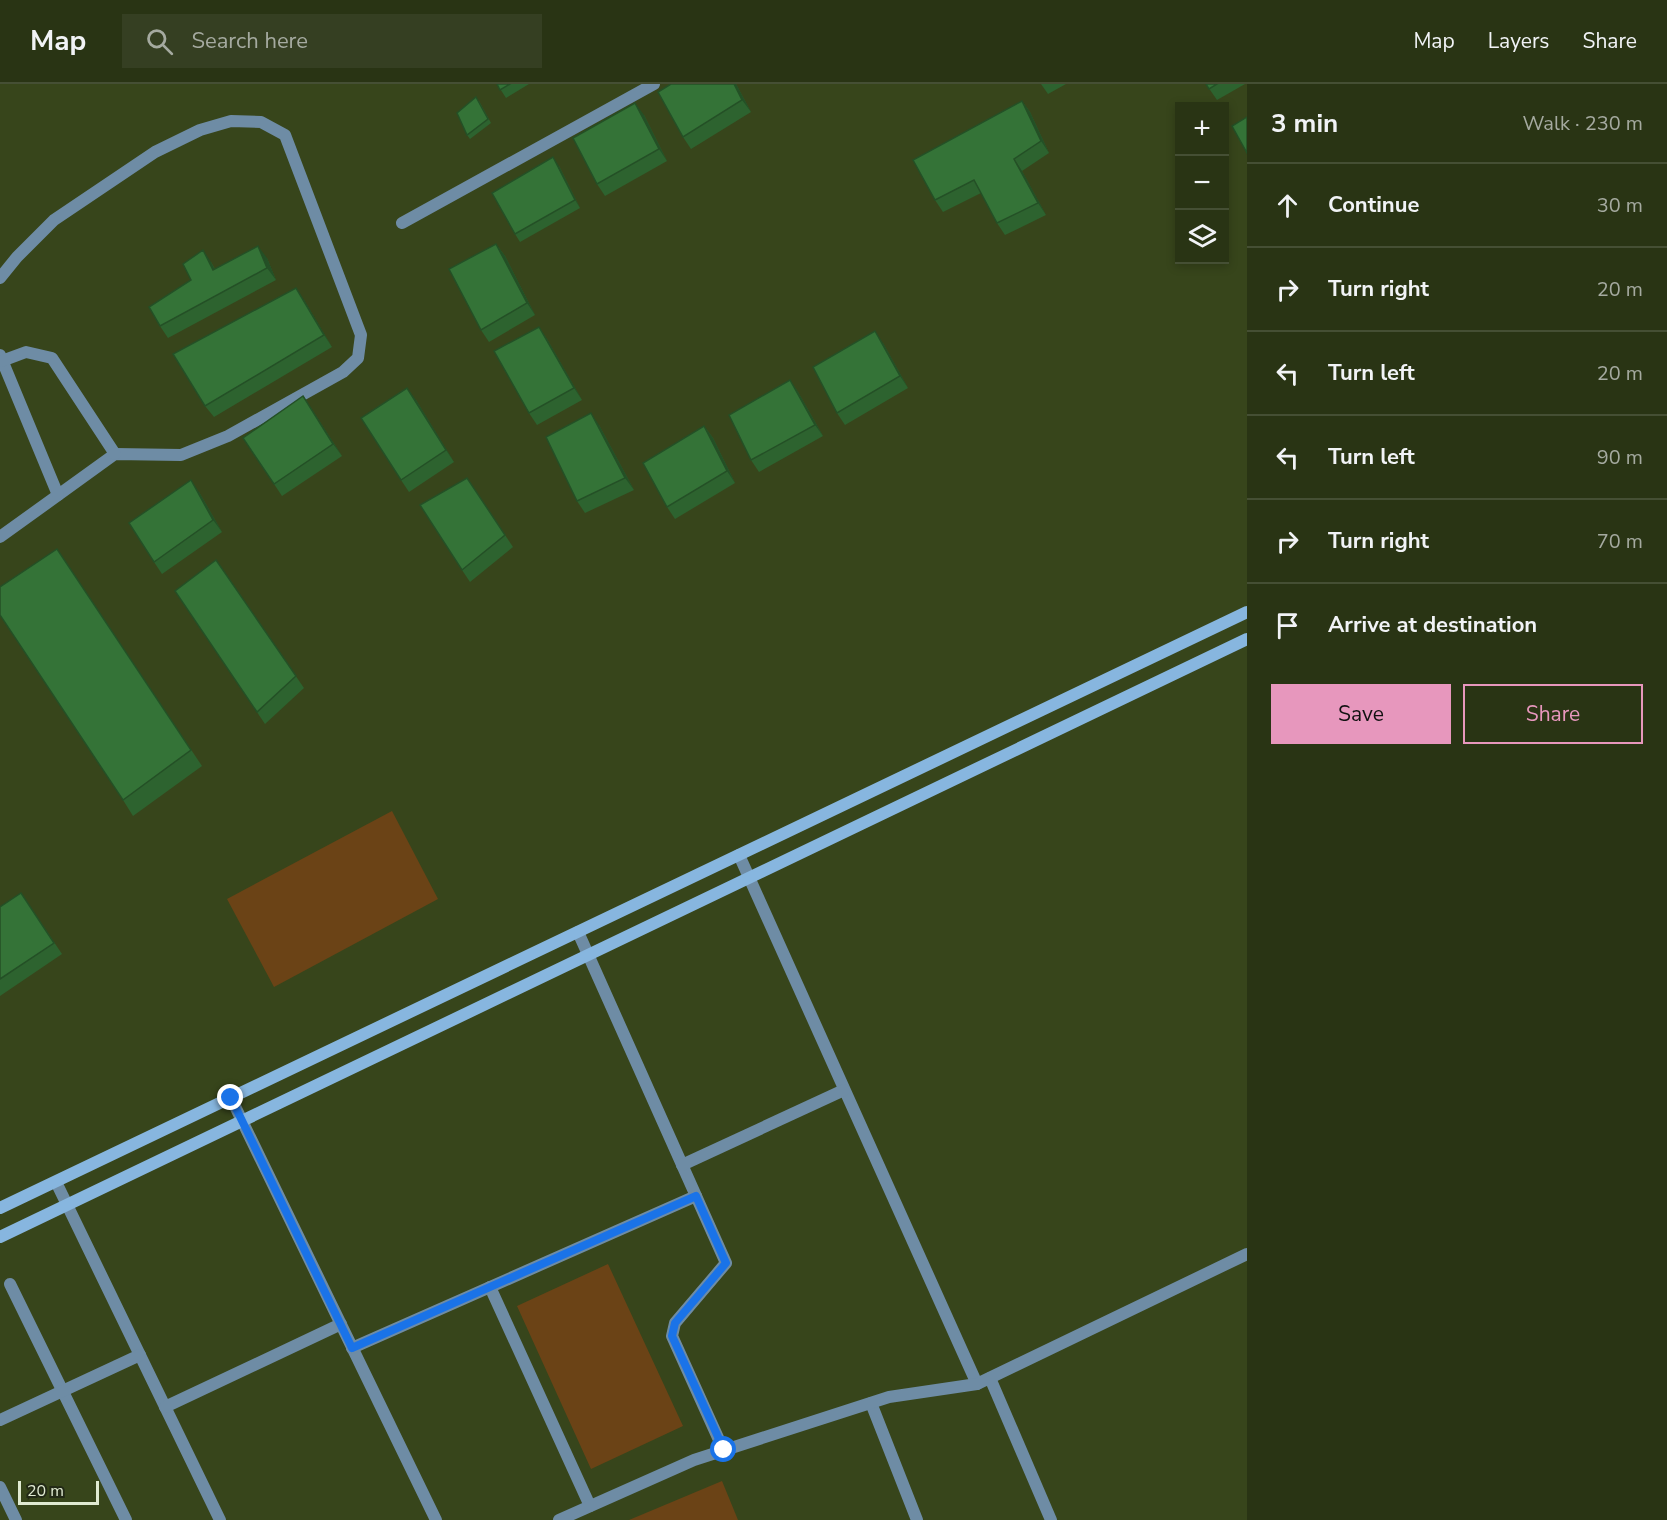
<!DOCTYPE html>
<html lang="en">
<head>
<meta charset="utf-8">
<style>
  body { margin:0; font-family:"Nunito Sans",sans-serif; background:#353f22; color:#f1f3f6 }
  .controls { position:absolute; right:18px; top:18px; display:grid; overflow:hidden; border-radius:0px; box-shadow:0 3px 9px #0003 }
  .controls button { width:54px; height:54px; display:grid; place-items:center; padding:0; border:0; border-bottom:2px solid #454f34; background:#293414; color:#f1f3f6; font:30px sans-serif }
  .scale { position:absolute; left:18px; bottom:15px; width:81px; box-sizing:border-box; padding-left:6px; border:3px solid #e0ead2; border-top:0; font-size:16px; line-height:21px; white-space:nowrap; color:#e0ead2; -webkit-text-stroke:4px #222916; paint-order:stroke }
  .stop { position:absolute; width:18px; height:18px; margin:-14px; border:4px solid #1a73e8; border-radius:50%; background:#fff }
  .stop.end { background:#1a73e8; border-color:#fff; box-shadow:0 2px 6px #0008 }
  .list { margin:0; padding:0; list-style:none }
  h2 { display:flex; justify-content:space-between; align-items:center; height:78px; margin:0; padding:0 24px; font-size:26px }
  h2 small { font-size:20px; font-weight:400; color:#a5aaa0 }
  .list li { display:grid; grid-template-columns:39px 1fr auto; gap:18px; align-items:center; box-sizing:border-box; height:84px; padding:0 24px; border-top:2px solid #454f34 }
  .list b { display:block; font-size:22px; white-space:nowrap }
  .list em { font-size:20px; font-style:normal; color:#a5aaa0 }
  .actions { display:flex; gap:12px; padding:18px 24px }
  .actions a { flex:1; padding:14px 0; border:2px solid #e797bd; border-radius:0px; text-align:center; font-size:21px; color:#e797bd }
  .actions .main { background:#e797bd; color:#111 }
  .icon { flex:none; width:33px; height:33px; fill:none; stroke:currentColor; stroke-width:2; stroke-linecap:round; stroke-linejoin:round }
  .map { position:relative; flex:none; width:1247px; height:1436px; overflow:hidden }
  header { display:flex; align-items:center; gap:36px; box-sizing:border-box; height:84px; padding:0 30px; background:#293414; border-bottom:2px solid #454f34 }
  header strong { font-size:28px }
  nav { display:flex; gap:33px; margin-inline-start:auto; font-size:21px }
  .search { width:420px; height:54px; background:#353f22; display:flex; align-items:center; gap:15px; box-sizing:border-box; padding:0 21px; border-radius:0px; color:#a5aaa0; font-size:22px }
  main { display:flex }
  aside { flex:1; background:#293414 }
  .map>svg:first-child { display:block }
</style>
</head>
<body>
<header>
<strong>Map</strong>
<div class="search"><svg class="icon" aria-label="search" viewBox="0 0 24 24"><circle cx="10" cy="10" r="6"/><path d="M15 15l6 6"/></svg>Search here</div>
<nav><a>Map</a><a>Layers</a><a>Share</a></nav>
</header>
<main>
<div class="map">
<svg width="1247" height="1436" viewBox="0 0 1247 1436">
  <rect width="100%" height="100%" fill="#37451b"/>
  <!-- green -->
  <g fill="#6b4316">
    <polygon points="392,727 438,815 274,903 227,815"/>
    <polygon points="608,1180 683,1342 591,1385 517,1222"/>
    <polygon points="722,1397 738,1436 629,1436"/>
  </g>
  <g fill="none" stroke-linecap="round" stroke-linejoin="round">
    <!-- lane -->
    <g stroke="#6e8ca5" stroke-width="12">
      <polyline points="402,139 654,0"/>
      <polyline points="0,194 17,173 54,136 155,68 200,46 231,37 261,38 285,51 361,251 358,274 343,288 228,352 181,371 115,370 0,453"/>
      <polyline points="0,271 58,411"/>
      <polyline points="2,277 26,268 52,274 115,370"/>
    </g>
    <!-- street -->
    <g stroke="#6e8ca5" stroke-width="12">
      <polyline points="739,771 977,1300"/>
      <polyline points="578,848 726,1179 675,1239 672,1252 724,1367"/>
      <polyline points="231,1014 436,1436"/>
      <polyline points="682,1081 844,1006"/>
      <polyline points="56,1098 220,1436"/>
      <polyline points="10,1200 126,1436"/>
      <polyline points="490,1203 590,1422"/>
      <polyline points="352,1264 696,1112"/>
      <polyline points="990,1294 1051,1436"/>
      <polyline points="871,1319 917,1436"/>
      <polyline points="165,1323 341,1240"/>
      <polyline points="0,1336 140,1271"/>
      <polyline points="0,1403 16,1436"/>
      <polyline points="559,1436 694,1376 889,1313 977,1300 1247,1170"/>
    </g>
    <!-- secondary -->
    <g stroke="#87b6df" stroke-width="12">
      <polyline points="0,1124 1247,528"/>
      <polyline points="0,1153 1247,555"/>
    </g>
  </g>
  <!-- wall -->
  <g fill="#2d632f">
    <polygon points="497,0 529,0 506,14"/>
    <polygon points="736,0 751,28 691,65 683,53"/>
    <polygon points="1041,0 1066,0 1048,10"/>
    <polygon points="1206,0 1245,0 1217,16"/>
    <polygon points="479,17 491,39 470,55 467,51"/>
    <polygon points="1022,17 1030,28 1049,69 1022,87 1046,131 1005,151 997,139 981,109 943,128 935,116"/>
    <polygon points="644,31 667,77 605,112 597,100"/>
    <polygon points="559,82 580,124 520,158 515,150"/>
    <polygon points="496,160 505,172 535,231 489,258 481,246"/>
    <polygon points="267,174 276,196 168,254 160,242 191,196 211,178 215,185"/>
    <polygon points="304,216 332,263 214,333 205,322"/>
    <polygon points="539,243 547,255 582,316 537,341 529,329"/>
    <polygon points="883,259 908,304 845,341 837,329"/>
    <polygon points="790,296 798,308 823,352 759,388 751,376"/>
    <polygon points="416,316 454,378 409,408 401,396"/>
    <polygon points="311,324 342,372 282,412 274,400"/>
    <polygon points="599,341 634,406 585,429 577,417"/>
    <polygon points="704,342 713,354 735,399 675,435 667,423"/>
    <polygon points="475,406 513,463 470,498 462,486"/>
    <polygon points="199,408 222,448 162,490 154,478"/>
    <polygon points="57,465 202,682 133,732 123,716"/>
    <polygon points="216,476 304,604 265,640 175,507"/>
    <polygon points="21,809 62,870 0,912 0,823"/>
  </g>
  <!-- shaded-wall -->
  <g fill="#245026">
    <polygon points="734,0 736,0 751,28 742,16"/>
    <polygon points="1022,17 1030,28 1049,69 1041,57"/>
    <polygon points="635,19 644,31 667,77 659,65"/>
    <polygon points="553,73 559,82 580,124 575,116"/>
    <polygon points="1014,75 1022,87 1046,131 1038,119"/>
    <polygon points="496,160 505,172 535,231 527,219"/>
    <polygon points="258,162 267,174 276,196 267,184"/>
    <polygon points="203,166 211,178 221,198 213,186"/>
    <polygon points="296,204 304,216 332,263 324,251"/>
    <polygon points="539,243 547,255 582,316 574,304"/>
    <polygon points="875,247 883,259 908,304 900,292"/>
    <polygon points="790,296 798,308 823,352 815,341"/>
    <polygon points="407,304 416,316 454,378 446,366"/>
    <polygon points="303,312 311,324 342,372 333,360"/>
    <polygon points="591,329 599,341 634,406 625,394"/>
    <polygon points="704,342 713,354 735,399 727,387"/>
    <polygon points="191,396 199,408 222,448 213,436"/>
  </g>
  <!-- building -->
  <g fill="#347337" stroke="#245026" stroke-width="1.5">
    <polygon points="497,0 510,0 500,6"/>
    <polygon points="671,0 734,0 742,16 683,53 658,8"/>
    <polygon points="1206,0 1217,0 1209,5"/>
    <polygon points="476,13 488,35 467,51 457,29"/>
    <polygon points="1022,17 1041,57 1014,75 1038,119 997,139 974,96 935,116 913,76"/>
    <polygon points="635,19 659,65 597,100 573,54"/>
    <polygon points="1247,33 1247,69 1232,42"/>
    <polygon points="553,73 575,116 515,150 492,109"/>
    <polygon points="496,160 527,219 481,246 449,185"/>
    <polygon points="258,162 267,184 160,242 149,223 191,196 183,180 203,166 213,186"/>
    <polygon points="296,204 324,251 205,322 173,270"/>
    <polygon points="539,243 574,304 529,329 494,267"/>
    <polygon points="875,247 900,292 837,329 813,283"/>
    <polygon points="790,296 815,341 751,376 729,331"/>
    <polygon points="407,304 446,366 401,396 361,334"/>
    <polygon points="303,312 333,360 274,400 243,354"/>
    <polygon points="591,329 625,394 577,417 546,353"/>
    <polygon points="704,342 727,387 667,423 643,379"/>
    <polygon points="467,394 505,451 462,486 420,421"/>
    <polygon points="191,396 213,436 154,478 129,439"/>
    <polygon points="57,465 191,666 123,716 0,531 0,503"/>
    <polygon points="216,476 296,592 257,628 175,507"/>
    <polygon points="21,809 54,859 0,895 0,823"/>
  </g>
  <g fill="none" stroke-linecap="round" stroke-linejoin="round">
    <!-- route -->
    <polyline stroke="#1a73e8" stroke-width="8" points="231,1014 352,1264 696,1112 726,1179 675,1239 672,1252 724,1366"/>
  </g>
</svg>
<div class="controls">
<button>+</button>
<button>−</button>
<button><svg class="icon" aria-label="layers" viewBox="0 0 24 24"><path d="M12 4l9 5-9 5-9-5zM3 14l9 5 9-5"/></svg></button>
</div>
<div class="scale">20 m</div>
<div class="stop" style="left:724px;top:1366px"></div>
<div class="stop end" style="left:231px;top:1014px"></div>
</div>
<aside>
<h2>3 min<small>Walk · 230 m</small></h2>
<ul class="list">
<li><svg class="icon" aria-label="ahead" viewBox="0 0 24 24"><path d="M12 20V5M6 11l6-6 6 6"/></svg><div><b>Continue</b></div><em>30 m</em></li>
<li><svg class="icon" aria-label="right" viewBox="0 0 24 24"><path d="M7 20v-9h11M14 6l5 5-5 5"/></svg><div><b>Turn right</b></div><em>20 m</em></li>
<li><svg class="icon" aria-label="left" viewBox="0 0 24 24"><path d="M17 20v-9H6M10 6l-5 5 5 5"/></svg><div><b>Turn left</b></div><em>20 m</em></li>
<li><svg class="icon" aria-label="left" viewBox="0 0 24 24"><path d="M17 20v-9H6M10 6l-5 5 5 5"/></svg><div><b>Turn left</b></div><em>90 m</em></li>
<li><svg class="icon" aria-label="right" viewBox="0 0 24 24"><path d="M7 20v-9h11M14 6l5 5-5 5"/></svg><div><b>Turn right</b></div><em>70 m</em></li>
<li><svg class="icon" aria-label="arrive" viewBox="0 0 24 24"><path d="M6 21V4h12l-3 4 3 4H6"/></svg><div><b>Arrive at destination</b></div></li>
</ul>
<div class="actions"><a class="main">Save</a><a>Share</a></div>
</aside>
</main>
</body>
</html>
